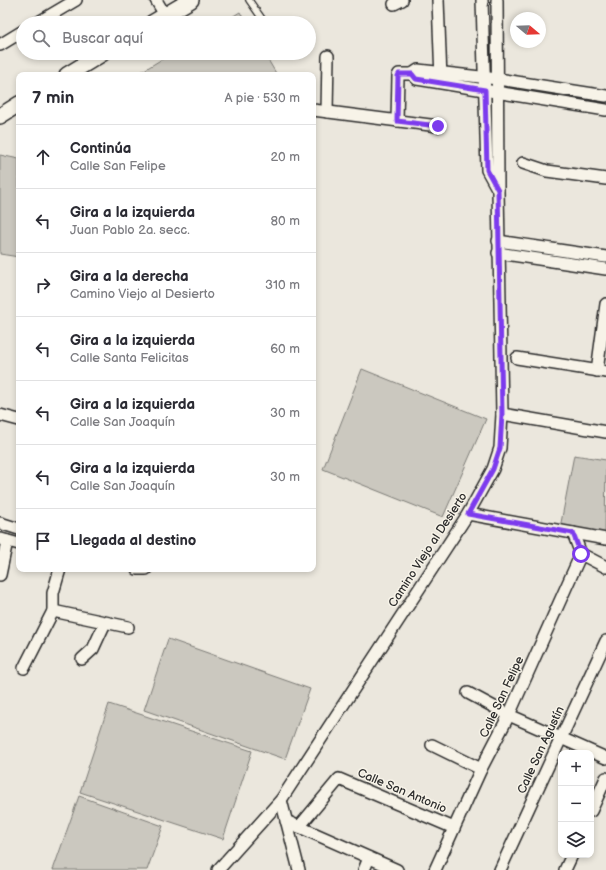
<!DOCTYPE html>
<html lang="es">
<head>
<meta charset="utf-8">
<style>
  body { margin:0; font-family:"Balsamiq Sans",sans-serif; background:#f2f2f3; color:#2b2b33 }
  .controls { position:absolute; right:12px; bottom:12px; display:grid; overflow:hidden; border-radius:8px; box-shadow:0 2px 6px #0003 }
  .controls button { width:36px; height:36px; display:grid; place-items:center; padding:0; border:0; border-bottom:1px solid #e1e1e2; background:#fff; color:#2b2b33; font:20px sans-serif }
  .compass { position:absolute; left:510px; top:12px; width:36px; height:36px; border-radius:50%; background:#fff; box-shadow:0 2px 6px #0003; rotate:109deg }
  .stop { position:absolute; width:12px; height:12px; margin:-9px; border:3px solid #7c3aed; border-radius:50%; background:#fff }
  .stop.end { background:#7c3aed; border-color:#fff; box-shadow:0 1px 4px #0008 }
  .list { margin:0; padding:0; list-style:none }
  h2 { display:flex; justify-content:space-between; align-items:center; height:52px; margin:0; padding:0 16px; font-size:17px }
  h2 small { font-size:13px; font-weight:400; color:#7c7c81 }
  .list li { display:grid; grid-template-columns:26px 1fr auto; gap:12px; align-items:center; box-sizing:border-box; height:64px; padding:0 16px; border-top:1px solid #e1e1e2 }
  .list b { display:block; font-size:15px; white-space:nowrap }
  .list p { margin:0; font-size:13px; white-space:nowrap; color:#7c7c81 }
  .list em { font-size:13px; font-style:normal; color:#7c7c81 }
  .icon { flex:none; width:22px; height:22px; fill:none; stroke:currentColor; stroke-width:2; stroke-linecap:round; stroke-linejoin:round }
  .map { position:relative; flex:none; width:606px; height:870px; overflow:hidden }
  .search { position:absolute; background:#fff; box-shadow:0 2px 6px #0003; left:16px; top:16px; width:300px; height:44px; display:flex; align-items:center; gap:10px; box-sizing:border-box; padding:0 14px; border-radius:22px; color:#7c7c81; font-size:15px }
  .panel { position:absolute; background:#fff; box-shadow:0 2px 6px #0003; left:16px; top:72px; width:300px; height:500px; border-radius:8px }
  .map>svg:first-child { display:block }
</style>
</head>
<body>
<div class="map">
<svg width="606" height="870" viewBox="0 0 606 870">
  <rect width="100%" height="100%" fill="#ebe7dd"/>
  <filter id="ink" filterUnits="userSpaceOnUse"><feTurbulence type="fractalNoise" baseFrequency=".025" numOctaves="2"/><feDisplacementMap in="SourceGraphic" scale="8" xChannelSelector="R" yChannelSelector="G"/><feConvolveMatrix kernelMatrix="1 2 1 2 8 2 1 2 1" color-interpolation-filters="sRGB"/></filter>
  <g filter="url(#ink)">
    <!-- green -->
    <g fill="#cbc8bf" stroke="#7b7a75">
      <polygon points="240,12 246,23 222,23"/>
      <polygon points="172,53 264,53 277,75 136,75"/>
      <polygon points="0,155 19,159 19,257 0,254"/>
      <polygon points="362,369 486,419 443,517 323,469"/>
      <polygon points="574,455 606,460 605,534 560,528"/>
      <polygon points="168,639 310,689 285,759 144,710"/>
      <polygon points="109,704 252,751 223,839 80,792"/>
      <polygon points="79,796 163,826 147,870 53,870"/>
    </g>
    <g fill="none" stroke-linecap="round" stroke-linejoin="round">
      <defs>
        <polyline id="lane" points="249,0 265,23"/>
        <g id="street">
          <polyline points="156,0 165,15"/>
          <polyline points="438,0 441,79"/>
          <polyline points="482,0 487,170 498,190 497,0"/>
          <polyline points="394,4 402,0"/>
          <polyline points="37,23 76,0"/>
          <polyline points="0,45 23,31"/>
          <polyline points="606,96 498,79 418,70 412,74 417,79 606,110"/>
          <polyline points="313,110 438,126"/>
          <polyline points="327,112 328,56"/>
          <polyline points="397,121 398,76 399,74 412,74"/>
          <polyline points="523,163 547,171 606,179"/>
          <polyline points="498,241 606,257"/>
          <polyline points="498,253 606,269"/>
          <polyline points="517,358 606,372"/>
          <polyline points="597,371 606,304"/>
          <polyline points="502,414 606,432"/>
          <polyline points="0,415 19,420"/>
          <polyline points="468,514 606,539"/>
          <polyline points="0,523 19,529"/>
          <polyline points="1,539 19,544"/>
          <polyline points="581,554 606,567"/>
          <polyline points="137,569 146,569"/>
          <polyline points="0,575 7,541"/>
          <polyline points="53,611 128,627"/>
          <polyline points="82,659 93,649 105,623"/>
          <polyline points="24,668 53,611 53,593 60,569"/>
          <polyline points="468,693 509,715 606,758"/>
          <polyline points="432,745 481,769"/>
          <polyline points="281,800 299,870"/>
          <polyline points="591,811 606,778"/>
          <polyline points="286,821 397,870"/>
          <polyline points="299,827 339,779 454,828"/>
          <polyline points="218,870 281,800 468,514 493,469 500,448 502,414 498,190"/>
          <polyline points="364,870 369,858"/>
          <polyline points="435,870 481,769 509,715 581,554 573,533"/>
          <polyline points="500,870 606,641"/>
          <polyline points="565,870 572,855"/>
        </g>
        <g id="secondary">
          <polyline points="152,23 191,0"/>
          <polyline points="67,75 103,53"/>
          <polyline points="0,116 19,104"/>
        </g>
      </defs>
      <!-- lane casing -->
      <use href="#lane" stroke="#2b2b2b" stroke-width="8"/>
      <!-- street casing -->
      <use href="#street" stroke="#2b2b2b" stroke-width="14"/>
      <!-- secondary casing -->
      <use href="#secondary" stroke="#2b2b2b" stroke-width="18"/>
      <!-- lane -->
      <use href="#lane" stroke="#f7f3e8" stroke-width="5.5"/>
      <!-- street -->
      <use href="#street" stroke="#f7f3e8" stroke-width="11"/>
      <!-- secondary -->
      <use href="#secondary" stroke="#f7f3e8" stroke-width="15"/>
    </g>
  </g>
  <g fill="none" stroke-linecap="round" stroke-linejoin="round" filter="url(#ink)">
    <!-- route -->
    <polyline stroke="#7c3aed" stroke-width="5" points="438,126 397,121 398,76 399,74 412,74 416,79 485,90 487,170 498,190 502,414 500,448 493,469 468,514 573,533 581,554"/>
  </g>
  <g text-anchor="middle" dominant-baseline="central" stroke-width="3" stroke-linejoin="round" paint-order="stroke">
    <!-- street labels -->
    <g font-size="12" fill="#2b2b2b" stroke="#f7f3e8">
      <text transform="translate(428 550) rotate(-57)">Camino Viejo al Desierto</text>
      <text transform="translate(502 697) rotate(-65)">Calle San Felipe</text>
      <text transform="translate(541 750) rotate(-65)">Calle San Agustín</text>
      <text transform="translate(402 791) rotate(23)">Calle San Antonio</text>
    </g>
  </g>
</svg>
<div class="controls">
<button>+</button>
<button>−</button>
<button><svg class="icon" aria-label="layers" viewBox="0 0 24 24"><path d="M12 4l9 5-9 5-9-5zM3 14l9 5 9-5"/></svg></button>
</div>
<svg class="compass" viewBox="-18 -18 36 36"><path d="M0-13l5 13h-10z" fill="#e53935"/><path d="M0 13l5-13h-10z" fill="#7c7c81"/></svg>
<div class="stop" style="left:581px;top:554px"></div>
<div class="stop end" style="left:438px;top:126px"></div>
<div class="search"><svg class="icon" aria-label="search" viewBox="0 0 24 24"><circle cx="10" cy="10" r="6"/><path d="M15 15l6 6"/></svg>Buscar aquí</div>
<section class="panel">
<h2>7 min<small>A pie · 530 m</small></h2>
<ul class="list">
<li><svg class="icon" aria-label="ahead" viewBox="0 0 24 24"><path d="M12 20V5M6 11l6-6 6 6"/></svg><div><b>Continúa</b><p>Calle San Felipe</p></div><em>20 m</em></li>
<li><svg class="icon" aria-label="left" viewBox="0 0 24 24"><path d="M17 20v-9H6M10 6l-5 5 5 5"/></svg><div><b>Gira a la izquierda</b><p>Juan Pablo 2a. secc.</p></div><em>80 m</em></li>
<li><svg class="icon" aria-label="right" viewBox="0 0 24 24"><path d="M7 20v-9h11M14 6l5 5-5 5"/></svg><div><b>Gira a la derecha</b><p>Camino Viejo al Desierto</p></div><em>310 m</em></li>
<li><svg class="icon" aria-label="left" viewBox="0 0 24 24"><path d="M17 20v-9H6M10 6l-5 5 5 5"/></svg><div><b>Gira a la izquierda</b><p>Calle Santa Felicitas</p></div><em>60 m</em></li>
<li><svg class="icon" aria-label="left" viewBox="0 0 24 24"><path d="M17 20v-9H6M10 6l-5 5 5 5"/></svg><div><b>Gira a la izquierda</b><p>Calle San Joaquín</p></div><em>30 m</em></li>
<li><svg class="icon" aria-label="left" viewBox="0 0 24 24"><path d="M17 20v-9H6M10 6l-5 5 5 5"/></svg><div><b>Gira a la izquierda</b><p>Calle San Joaquín</p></div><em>30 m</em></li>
<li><svg class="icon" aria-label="arrive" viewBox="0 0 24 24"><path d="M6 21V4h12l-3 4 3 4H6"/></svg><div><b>Llegada al destino</b></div></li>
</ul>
</section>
</div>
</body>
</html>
